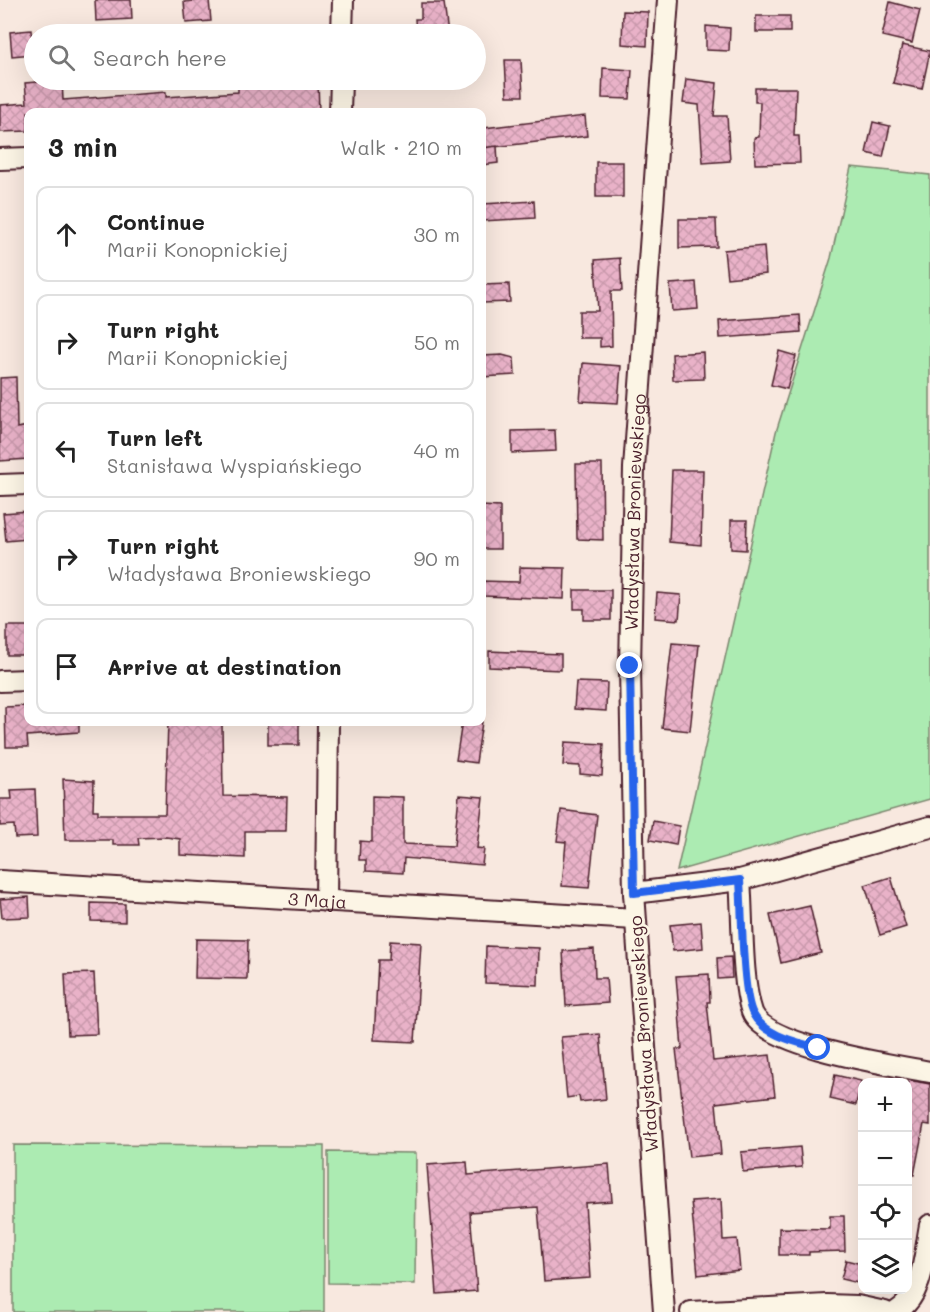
<!DOCTYPE html>
<html lang="en">
<head>
<meta charset="utf-8">
<style>
  body { margin:0; font-family:Mali,sans-serif; background:#f2f2f2; color:#222 }
  .controls { position:absolute; right:18px; bottom:18px; display:grid; overflow:hidden; border-radius:12px; box-shadow:0 6px 24px #0002 }
  .controls button { width:54px; height:54px; display:grid; place-items:center; padding:0; border:0; border-bottom:2px solid #e0e0e0; background:#fff; color:#222; font:30px sans-serif }
  .stop { position:absolute; width:18px; height:18px; margin:-14px; border:4px solid #2563eb; border-radius:50%; background:#fff }
  .stop.end { background:#2563eb; border-color:#fff; box-shadow:0 2px 6px #0008 }
  .list { margin:0; padding:0; list-style:none }
  h2 { display:flex; justify-content:space-between; align-items:center; height:78px; margin:0; padding:0 24px; font-size:26px }
  h2 small { font-size:20px; font-weight:400; color:#767676 }
  .list li { display:grid; grid-template-columns:39px 1fr auto; gap:18px; align-items:center; box-sizing:border-box; height:96px; margin:0 12px 12px; padding:0 12px; border:2px solid #e0e0e0; border-radius:12px }
  .list b { display:block; font-size:22px; white-space:nowrap }
  .list p { margin:0; font-size:20px; white-space:nowrap; color:#767676 }
  .list em { font-size:20px; font-style:normal; color:#767676 }
  .icon { flex:none; width:33px; height:33px; fill:none; stroke:currentColor; stroke-width:2; stroke-linecap:round; stroke-linejoin:round }
  .map { position:relative; flex:none; width:930px; height:1312px; overflow:hidden }
  .search { position:absolute; background:#fff; box-shadow:0 6px 24px #0002; left:24px; top:24px; width:462px; height:66px; display:flex; align-items:center; gap:15px; box-sizing:border-box; padding:0 21px; border-radius:33px; color:#767676; font-size:22px }
  .panel { position:absolute; background:#fff; box-shadow:0 6px 24px #0002; left:24px; top:108px; width:462px; height:618px; border-radius:12px }
  .map>svg:first-child { display:block }
</style>
</head>
<body>
<div class="map">
<svg width="930" height="1312" viewBox="0 0 930 1312">
  <defs>
    <pattern id="building-cross-hatch" width="8" height="8" patternUnits="userSpaceOnUse" patternTransform="scale(1.5)"><rect width="8" height="8" fill="#e9b2c8"/><path d="M0 0l8 8M0 8l8-8" fill="none" stroke="#c999ac"/></pattern>
  </defs>
  <rect width="100%" height="100%" fill="#f8e8df"/>
  <filter id="ink" filterUnits="userSpaceOnUse"><feTurbulence type="fractalNoise" baseFrequency=".0167" numOctaves="2"/><feDisplacementMap in="SourceGraphic" scale="12" xChannelSelector="R" yChannelSelector="G"/><feConvolveMatrix kernelMatrix="1 2 1 2 8 2 1 2 1" color-interpolation-filters="sRGB"/></filter>
  <g filter="url(#ink)">
    <!-- grass -->
    <g fill="#acebb2" stroke="#7b856e" stroke-width="1.5">
      <polygon points="851,167 930,175 930,799 677,871 776,432 831,258"/>
      <polygon points="13,1145 324,1146 324,1312 13,1312"/>
      <polygon points="328,1152 416,1153 415,1284 328,1283"/>
    </g>
    <!-- building -->
    <g fill="url(#building-cross-hatch)" stroke="#4a1f2b" stroke-width="1.5">
      <polygon points="95,0 131,0 132,19 96,21"/>
      <polygon points="202,0 209,0 211,21 186,23 184,2"/>
      <polygon points="890,2 920,10 912,43 882,36"/>
      <polygon points="421,3 444,3 448,34 416,34 415,19 421,19"/>
      <polygon points="623,11 648,12 647,46 622,44"/>
      <rect x="756" y="16" width="34" height="16"/>
      <polygon points="706,26 730,28 729,51 706,50"/>
      <polygon points="31,30 33,54 12,56 10,32"/>
      <polygon points="902,45 930,51 922,89 893,83"/>
      <polygon points="505,60 521,60 523,96 507,96"/>
      <polygon points="603,68 632,70 630,99 602,98"/>
      <polygon points="686,79 717,83 714,116 727,116 730,161 703,163 699,105 683,103"/>
      <polygon points="62,80 63,100 166,92 166,97 238,92 238,87 294,86 294,80 318,80 319,112 28,112 28,131 0,132 0,105 27,103 25,83"/>
      <polygon points="755,88 796,88 794,136 799,136 800,163 755,164 754,138 759,137 760,102 755,102"/>
      <polygon points="585,116 587,136 486,148 484,128"/>
      <polygon points="873,122 890,126 883,157 866,153"/>
      <polygon points="497,146 498,163 482,165 482,148"/>
      <rect x="596" y="162" width="27" height="35"/>
      <polygon points="534,201 535,218 482,221 482,204"/>
      <polygon points="679,219 716,219 717,247 679,248"/>
      <polygon points="764,246 766,274 727,278 724,250"/>
      <polygon points="620,258 622,291 611,291 612,346 600,347 600,338 579,338 579,311 598,311 595,260"/>
      <polygon points="696,282 698,309 672,311 670,284"/>
      <polygon points="509,284 510,302 482,303 482,285"/>
      <polygon points="800,315 801,332 720,338 719,321"/>
      <polygon points="779,351 796,356 787,389 771,385"/>
      <polygon points="703,352 704,379 673,380 672,354"/>
      <polygon points="502,355 514,358 515,375 482,377 482,356"/>
      <polygon points="583,363 621,366 618,403 580,401"/>
      <polygon points="16,377 17,428 28,426 28,459 0,461 0,378"/>
      <polygon points="555,430 556,451 512,453 512,431"/>
      <polygon points="576,464 602,464 603,540 577,539"/>
      <polygon points="672,470 703,470 701,545 669,542"/>
      <polygon points="482,506 500,507 500,549 482,549"/>
      <polygon points="28,511 28,539 6,541 3,513"/>
      <polygon points="731,520 747,520 746,550 731,549"/>
      <polygon points="520,567 565,568 564,599 482,596 482,581 519,582"/>
      <polygon points="574,590 611,590 611,620 584,620 584,609 574,609"/>
      <polygon points="657,593 681,595 679,620 655,618"/>
      <rect x="7" y="626" width="21" height="29"/>
      <polygon points="672,643 699,645 690,731 662,728"/>
      <polygon points="489,651 561,654 561,670 489,667"/>
      <polygon points="576,682 607,683 606,711 574,709"/>
      <polygon points="26,706 28,722 79,722 79,732 27,736 28,747 6,747 5,707"/>
      <polygon points="168,722 222,722 223,796 287,797 286,831 245,831 245,858 180,855 180,839 166,837 138,838 139,845 113,845 113,840 65,840 63,779 94,781 93,810 98,810 98,814 165,814"/>
      <rect x="268" y="722" width="31" height="23"/>
      <polygon points="462,722 482,722 476,763 456,760"/>
      <polygon points="565,742 604,744 602,776 580,774 580,766 563,765"/>
      <polygon points="35,789 37,837 15,838 14,825 0,826 0,799 12,799 11,790"/>
      <polygon points="459,795 483,797 477,848 484,849 482,865 404,858 403,873 366,871 366,860 359,860 360,841 372,842 372,796 403,797 403,844 454,846"/>
      <polygon points="561,810 597,815 589,888 562,886 566,842 557,841"/>
      <polygon points="653,821 679,826 676,845 650,840"/>
      <polygon points="891,877 906,927 880,935 865,885"/>
      <polygon points="29,897 30,917 2,918 0,899"/>
      <polygon points="91,903 125,904 125,922 91,921"/>
      <polygon points="810,906 821,953 781,963 770,915"/>
      <polygon points="701,922 703,948 673,951 670,925"/>
      <polygon points="196,939 248,940 247,979 195,978"/>
      <polygon points="390,941 421,943 415,1042 374,1040 378,960 389,960"/>
      <polygon points="486,946 539,948 538,985 485,983"/>
      <polygon points="594,949 595,978 606,978 608,1003 566,1006 563,951"/>
      <polygon points="731,957 732,978 718,979 717,958"/>
      <polygon points="94,973 97,1034 68,1035 65,974"/>
      <polygon points="709,974 710,1002 707,1002 713,1061 770,1055 775,1096 716,1103 721,1154 689,1157 676,1049 682,1049 676,976"/>
      <polygon points="600,1034 606,1099 580,1102 579,1096 567,1098 561,1037"/>
      <polygon points="835,1075 861,1081 856,1105 830,1099"/>
      <polygon points="908,1080 930,1084 930,1125 924,1124 914,1175 908,1175"/>
      <polygon points="800,1147 802,1167 743,1172 741,1152"/>
      <polygon points="467,1162 468,1175 609,1164 612,1201 585,1203 590,1278 544,1281 538,1207 470,1212 477,1291 437,1294 427,1165"/>
      <polygon points="721,1199 723,1240 737,1239 740,1270 698,1275 691,1201"/>
      <polygon points="830,1216 844,1216 845,1251 809,1252 809,1255 779,1255 779,1228 830,1229"/>
      <polygon points="846,1260 862,1264 862,1284 841,1279"/>
    </g>
    <g fill="none" stroke-linecap="round" stroke-linejoin="round">
      <defs>
        <g id="minor">
          <polyline points="342,34 343,0"/>
          <polyline points="340,112 341,80"/>
          <polyline points="0,159 28,158"/>
          <polyline points="0,485 28,484"/>
          <polyline points="0,681 28,680"/>
          <path d="M740,880C743,915 741,981 752,1012C765,1047 894,1065 930,1072"/>
          <path id="s1" d="M0,881L635,919"/>
          <polyline points="634,893 740,880 930,827"/>
          <polyline points="326,901 328,722"/>
          <path id="s2" d="M664,1312L634,893L630,667L634,468L668,0"/>
          <polyline points="691,1312 827,1305 857,1306 885,1312"/>
          <path d="M896,1312C924,1295 924,1255 930,1225"/>
        </g>
      </defs>
      <!-- minor casing -->
      <use href="#minor" stroke="#4a1f2b" stroke-width="24"/>
      <!-- minor -->
      <use href="#minor" stroke="#fcf5e5" stroke-width="20"/>
    </g>
  </g>
  <g fill="none" stroke-linecap="round" stroke-linejoin="round" filter="url(#ink)">
    <!-- route -->
    <path stroke="#2563eb" stroke-width="8" d="M630,666L634,893L740,880C742,907 742,995 753,1014C765,1036 797,1042 818,1048"/>
  </g>
  <g text-anchor="middle" dominant-baseline="central" stroke-width="5" stroke-linejoin="round" paint-order="stroke">
    <!-- street labels -->
    <g font-size="18" fill="#4a1f2b" stroke="#fcf5e5">
      <text stroke="none"><textPath href="#s2" startOffset="801">Władysława Broniewskiego</textPath></text>
      <text stroke="none"><textPath href="#s1" startOffset="318">3 Maja</textPath></text>
      <text transform="translate(643 1034) rotate(-94)">Władysława Broniewskiego</text>
    </g>
  </g>
</svg>
<div class="controls">
<button>+</button>
<button>−</button>
<button><svg class="icon" aria-label="locate" viewBox="0 0 24 24"><circle cx="12" cy="12" r="6"/><path d="M12 2v4M12 18v4M2 12h4M18 12h4"/></svg></button>
<button><svg class="icon" aria-label="layers" viewBox="0 0 24 24"><path d="M12 4l9 5-9 5-9-5zM3 14l9 5 9-5"/></svg></button>
</div>
<div class="stop" style="left:818px;top:1048px"></div>
<div class="stop end" style="left:630px;top:666px"></div>
<div class="search"><svg class="icon" aria-label="search" viewBox="0 0 24 24"><circle cx="10" cy="10" r="6"/><path d="M15 15l6 6"/></svg>Search here</div>
<section class="panel">
<h2>3 min<small>Walk · 210 m</small></h2>
<ul class="list">
<li><svg class="icon" aria-label="ahead" viewBox="0 0 24 24"><path d="M12 20V5M6 11l6-6 6 6"/></svg><div><b>Continue</b><p>Marii Konopnickiej</p></div><em>30 m</em></li>
<li><svg class="icon" aria-label="right" viewBox="0 0 24 24"><path d="M7 20v-9h11M14 6l5 5-5 5"/></svg><div><b>Turn right</b><p>Marii Konopnickiej</p></div><em>50 m</em></li>
<li><svg class="icon" aria-label="left" viewBox="0 0 24 24"><path d="M17 20v-9H6M10 6l-5 5 5 5"/></svg><div><b>Turn left</b><p>Stanisława Wyspiańskiego</p></div><em>40 m</em></li>
<li><svg class="icon" aria-label="right" viewBox="0 0 24 24"><path d="M7 20v-9h11M14 6l5 5-5 5"/></svg><div><b>Turn right</b><p>Władysława Broniewskiego</p></div><em>90 m</em></li>
<li><svg class="icon" aria-label="arrive" viewBox="0 0 24 24"><path d="M6 21V4h12l-3 4 3 4H6"/></svg><div><b>Arrive at destination</b></div></li>
</ul>
</section>
</div>
</body>
</html>
